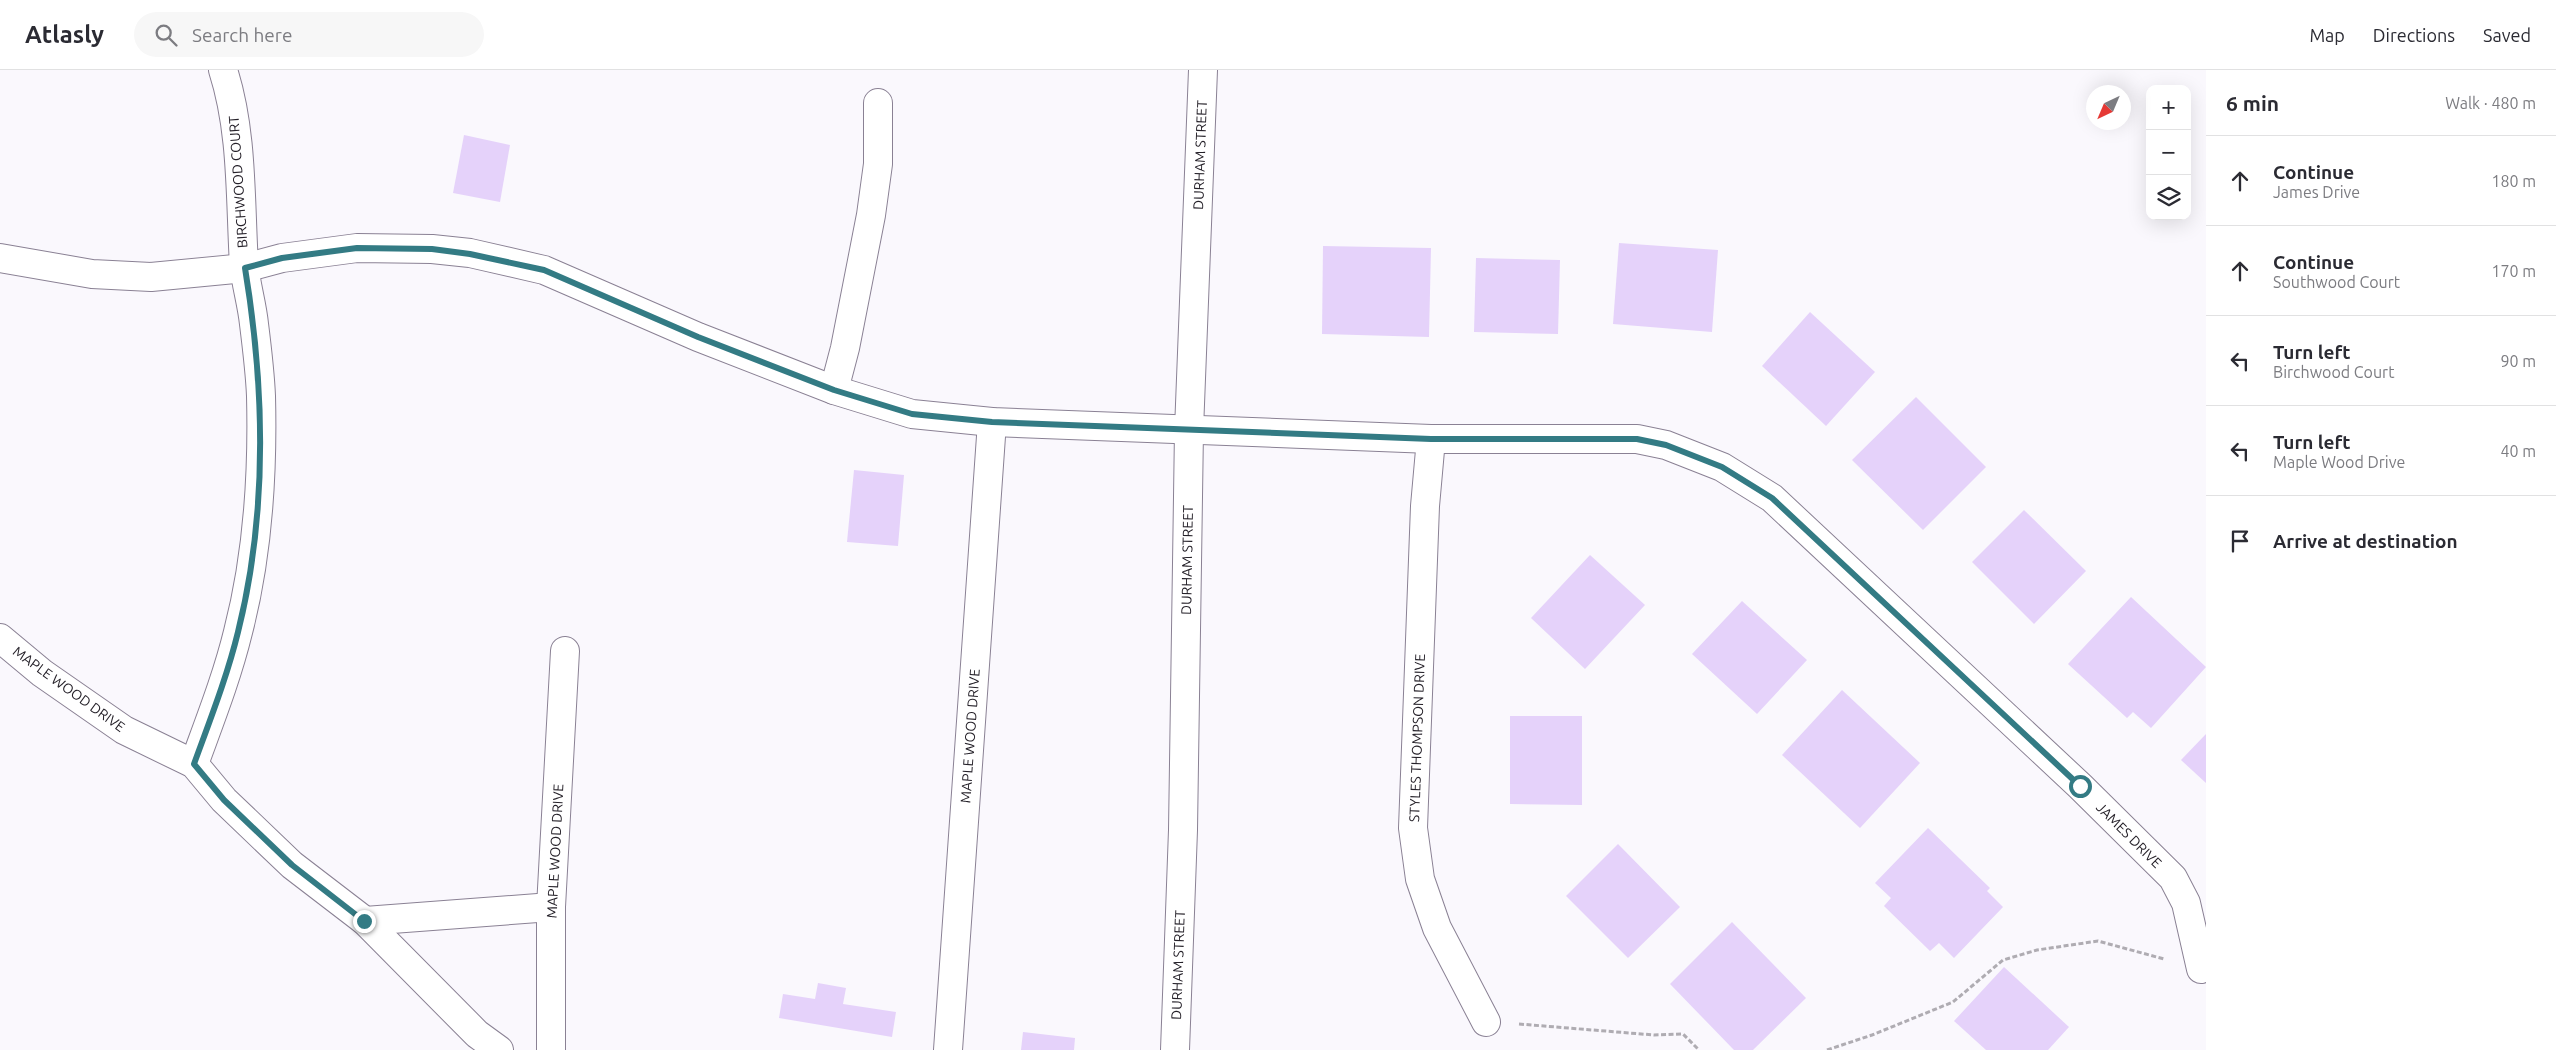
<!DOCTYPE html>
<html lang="en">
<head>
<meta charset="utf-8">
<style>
  body { margin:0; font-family:Ubuntu,sans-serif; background:#f7f7f7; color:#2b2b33 }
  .controls { position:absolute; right:15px; top:15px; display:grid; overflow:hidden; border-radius:10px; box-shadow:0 5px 20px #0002 }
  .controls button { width:45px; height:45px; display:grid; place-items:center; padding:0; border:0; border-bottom:1px solid #e1e1e2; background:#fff; color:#2b2b33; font:25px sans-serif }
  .compass { position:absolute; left:2086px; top:15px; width:45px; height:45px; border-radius:50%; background:#fff; box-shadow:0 5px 20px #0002; rotate:224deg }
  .stop { position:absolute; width:15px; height:15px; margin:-11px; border:4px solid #337b84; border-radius:50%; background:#fff }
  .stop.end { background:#337b84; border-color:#fff; box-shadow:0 1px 5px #0008 }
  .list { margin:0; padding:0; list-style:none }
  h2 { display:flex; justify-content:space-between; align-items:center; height:65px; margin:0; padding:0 20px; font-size:21px }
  h2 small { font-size:16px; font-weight:400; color:#7c7c81 }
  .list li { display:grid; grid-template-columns:32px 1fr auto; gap:15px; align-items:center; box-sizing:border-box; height:90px; padding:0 20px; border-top:1px solid #e1e1e2 }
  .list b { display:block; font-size:19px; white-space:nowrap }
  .list p { margin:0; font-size:16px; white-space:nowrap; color:#7c7c81 }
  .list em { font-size:16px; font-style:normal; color:#7c7c81 }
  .icon { flex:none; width:28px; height:28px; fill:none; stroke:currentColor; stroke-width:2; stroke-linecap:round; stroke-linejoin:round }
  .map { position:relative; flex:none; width:2206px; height:980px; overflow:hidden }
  header { display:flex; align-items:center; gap:30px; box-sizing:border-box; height:70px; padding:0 25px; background:#fff; border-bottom:1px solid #e1e1e2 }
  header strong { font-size:24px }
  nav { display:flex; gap:28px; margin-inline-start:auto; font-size:18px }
  .search { width:350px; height:45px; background:#f7f7f7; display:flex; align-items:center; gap:12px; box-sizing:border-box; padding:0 18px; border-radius:28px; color:#7c7c81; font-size:19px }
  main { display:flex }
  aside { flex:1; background:#fff }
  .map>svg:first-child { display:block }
</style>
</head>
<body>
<header>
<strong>Atlasly</strong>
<div class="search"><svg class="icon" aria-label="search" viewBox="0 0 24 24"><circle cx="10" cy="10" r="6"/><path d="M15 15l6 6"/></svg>Search here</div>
<nav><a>Map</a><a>Directions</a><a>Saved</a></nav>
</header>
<main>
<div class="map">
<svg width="2206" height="980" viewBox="0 0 2206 980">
  <rect width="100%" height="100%" fill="#faf8fd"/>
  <!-- building -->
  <g fill="#e5d2fa">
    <polygon points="464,65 510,75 500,132 453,123"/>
    <polygon points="1619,173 1718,180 1712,262 1613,254"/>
    <polygon points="1323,176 1431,178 1429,267 1322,264"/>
    <polygon points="1476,188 1560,190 1558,264 1474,262"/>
    <polygon points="1810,242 1875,302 1826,356 1762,296"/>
    <polygon points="1916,327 1986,397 1923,460 1852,390"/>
    <polygon points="854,400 904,405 898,476 847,472"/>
    <polygon points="2024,440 2086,501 2034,554 1972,492"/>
    <polygon points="1590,485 1645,535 1585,599 1531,548"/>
    <polygon points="2131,527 2206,597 2151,658 2133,642 2127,648 2068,594"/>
    <polygon points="1742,531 1807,590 1757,644 1692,584"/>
    <polygon points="1842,620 1920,693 1860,758 1782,685"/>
    <polygon points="1510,646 1582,646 1582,735 1510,734"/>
    <polygon points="2206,664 2206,713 2181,690"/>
    <polygon points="1928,758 1990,818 1987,821 2003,837 1954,888 1939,873 1930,881 1884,836 1891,828 1875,813"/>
    <polygon points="1618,774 1680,837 1628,888 1566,826"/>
    <polygon points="1732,852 1806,928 1753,980 1734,980 1670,914"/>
    <polygon points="2004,897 2069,957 2048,980 1986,980 1954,951"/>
    <polygon points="818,913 846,918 843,934 896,942 892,967 779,948 783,924 815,929"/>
    <polygon points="1023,962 1075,968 1074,980 1021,980"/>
  </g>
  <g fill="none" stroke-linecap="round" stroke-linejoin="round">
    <defs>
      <g id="minor">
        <polyline points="0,188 92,204 151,207 245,198 282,188 357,178 432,179 470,183 544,200 698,267 834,320 912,344 992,352 1431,369 1637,369 1666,375 1722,397 1772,428 2080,716 2173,808 2186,833 2201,899"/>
        <polyline points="834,320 845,278 871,145 878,94 878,33"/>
        <polyline points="1431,369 1425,436 1413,758 1420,809 1437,858 1486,952"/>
        <polyline points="0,568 42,603 124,660 194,694 224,730 292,795 365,851 477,964 499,980"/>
        <path d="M194,694C210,650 227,607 238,562C258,485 263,404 261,326C260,302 257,278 254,254C252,234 246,215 244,195C240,130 243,62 223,0"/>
        <polyline points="365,851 551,837"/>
        <polyline points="551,980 551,837 565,581"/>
        <polyline points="948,980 992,352"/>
      </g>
      <polyline id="tertiary" points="1175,980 1183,760 1189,360 1203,0"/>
    </defs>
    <!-- minor casing -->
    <use href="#minor" stroke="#8a8194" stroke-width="30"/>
    <!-- tertiary casing -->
    <use href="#tertiary" stroke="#8a8194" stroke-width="30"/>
    <!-- path -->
    <g stroke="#afacb2" stroke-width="3" stroke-dasharray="5 2.5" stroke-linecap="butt">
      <polyline points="1519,954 1654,965 1683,964 1699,980"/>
      <polyline points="1827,980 1872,965 1953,932 2003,890 2037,880 2098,871 2164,889"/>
    </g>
    <!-- minor -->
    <use href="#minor" stroke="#fff" stroke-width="28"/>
    <!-- tertiary -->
    <use href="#tertiary" stroke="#fff" stroke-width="28"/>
  </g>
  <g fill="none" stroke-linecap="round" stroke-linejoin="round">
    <!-- route -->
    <path stroke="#337b84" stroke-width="6" d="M364,851L292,795L224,730L194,694C210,650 227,607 238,562C268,442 265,319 245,198L282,188L357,178L432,179L470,184L544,200L698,267L834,320L912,344L992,352L1431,369H1637L1666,375L1722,397L1772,428L2080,716"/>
  </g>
  <g text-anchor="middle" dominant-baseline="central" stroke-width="4.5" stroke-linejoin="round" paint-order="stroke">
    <!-- street labels -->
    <g font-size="14" fill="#252129" stroke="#fff">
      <text transform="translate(1200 85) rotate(-88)">DURHAM STREET</text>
      <text transform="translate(238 112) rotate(-94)">BIRCHWOOD COURT</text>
      <text transform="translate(1187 490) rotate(-89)">DURHAM STREET</text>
      <text transform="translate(69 619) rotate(36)">MAPLE WOOD DRIVE</text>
      <text transform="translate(970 666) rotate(-86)">MAPLE WOOD DRIVE</text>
      <text transform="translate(1417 668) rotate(-88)">STYLES THOMPSON DRIVE</text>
      <text transform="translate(2129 765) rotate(45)">JAMES DRIVE</text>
      <text transform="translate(555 781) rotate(-87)">MAPLE WOOD DRIVE</text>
      <text transform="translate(1178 895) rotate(-88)">DURHAM STREET</text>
    </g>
  </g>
</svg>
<div class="controls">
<button>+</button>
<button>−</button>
<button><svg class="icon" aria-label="layers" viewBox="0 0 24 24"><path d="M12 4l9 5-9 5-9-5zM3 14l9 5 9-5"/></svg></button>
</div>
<svg class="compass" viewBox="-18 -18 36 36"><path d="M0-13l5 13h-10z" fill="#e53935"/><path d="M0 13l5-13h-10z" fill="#7c7c81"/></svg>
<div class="stop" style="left:2080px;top:716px"></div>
<div class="stop end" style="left:364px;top:851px"></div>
</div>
<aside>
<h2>6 min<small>Walk · 480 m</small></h2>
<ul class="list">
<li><svg class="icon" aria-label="ahead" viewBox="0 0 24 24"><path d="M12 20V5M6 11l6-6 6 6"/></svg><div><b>Continue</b><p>James Drive</p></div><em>180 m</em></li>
<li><svg class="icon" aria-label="ahead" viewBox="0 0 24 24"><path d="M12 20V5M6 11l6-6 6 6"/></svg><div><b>Continue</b><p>Southwood Court</p></div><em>170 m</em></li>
<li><svg class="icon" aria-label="left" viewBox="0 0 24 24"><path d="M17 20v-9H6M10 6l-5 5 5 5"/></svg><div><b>Turn left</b><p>Birchwood Court</p></div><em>90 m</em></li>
<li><svg class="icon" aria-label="left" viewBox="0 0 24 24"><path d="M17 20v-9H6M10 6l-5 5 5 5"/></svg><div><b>Turn left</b><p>Maple Wood Drive</p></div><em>40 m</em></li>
<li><svg class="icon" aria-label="arrive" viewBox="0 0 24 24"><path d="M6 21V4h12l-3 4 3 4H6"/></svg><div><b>Arrive at destination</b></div></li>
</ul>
</aside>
</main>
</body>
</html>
